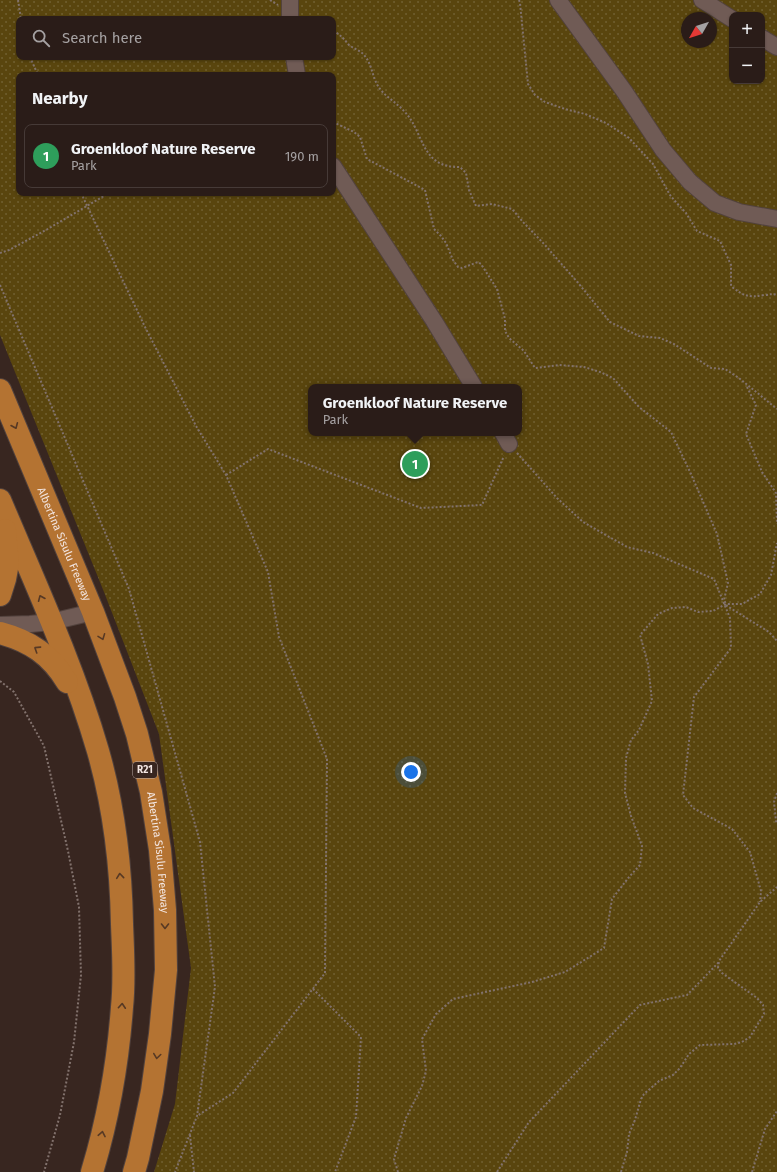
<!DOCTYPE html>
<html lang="en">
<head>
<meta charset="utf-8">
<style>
  body { margin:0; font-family:"Fira Sans",sans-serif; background:#322521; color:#f1f3f6 }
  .controls { position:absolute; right:12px; top:12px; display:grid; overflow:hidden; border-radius:8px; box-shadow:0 1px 3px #0004 }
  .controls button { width:36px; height:36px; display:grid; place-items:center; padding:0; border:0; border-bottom:1px solid #463a37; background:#2a1c18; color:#f1f3f6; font:20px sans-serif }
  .compass { position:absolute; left:681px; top:12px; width:36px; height:36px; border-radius:50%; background:#2a1c18; box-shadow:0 1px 3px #0004; rotate:231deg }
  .you { position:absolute; left:411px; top:772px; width:14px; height:14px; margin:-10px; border:3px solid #fff; border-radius:50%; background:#1a73e8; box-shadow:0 0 0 6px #1a73e833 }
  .badge { display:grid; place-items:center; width:26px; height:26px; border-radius:50%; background:#bca0f2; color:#fff; font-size:13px; font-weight:700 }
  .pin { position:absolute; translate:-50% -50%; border:2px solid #fff; box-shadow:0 1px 4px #0006 }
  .popup { position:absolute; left:308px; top:384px; width:214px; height:52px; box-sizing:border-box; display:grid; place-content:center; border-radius:8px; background:#2a1c18; filter:drop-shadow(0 1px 3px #0005); font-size:13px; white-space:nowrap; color:#a5a1a2 }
  .popup b { font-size:15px; color:#f1f3f6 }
  .popup::after { content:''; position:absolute; left:50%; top:100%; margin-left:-8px; border:8px solid transparent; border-top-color:#2a1c18 }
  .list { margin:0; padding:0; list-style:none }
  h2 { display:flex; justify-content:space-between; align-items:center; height:52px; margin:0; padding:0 16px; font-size:17px }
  h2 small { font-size:13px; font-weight:400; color:#a5a1a2 }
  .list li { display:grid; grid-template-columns:26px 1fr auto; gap:12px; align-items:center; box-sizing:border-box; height:64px; margin:0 8px 8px; padding:0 8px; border:1px solid #463a37; border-radius:8px }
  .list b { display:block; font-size:15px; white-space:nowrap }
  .list p { margin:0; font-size:13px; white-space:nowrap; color:#a5a1a2 }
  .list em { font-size:13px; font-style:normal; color:#a5a1a2 }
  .icon { flex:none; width:22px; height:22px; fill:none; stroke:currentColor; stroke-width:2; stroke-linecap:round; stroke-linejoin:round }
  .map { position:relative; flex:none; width:777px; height:1172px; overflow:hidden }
  .search { position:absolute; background:#2a1c18; box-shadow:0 1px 3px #0004; left:16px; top:16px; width:320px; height:44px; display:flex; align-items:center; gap:10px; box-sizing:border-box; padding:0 14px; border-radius:8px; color:#a5a1a2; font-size:15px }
  .panel { position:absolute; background:#2a1c18; box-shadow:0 1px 3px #0004; left:16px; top:72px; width:320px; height:124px; border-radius:8px }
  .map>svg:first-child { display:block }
</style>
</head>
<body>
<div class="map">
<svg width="777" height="1172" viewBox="0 0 777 1172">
  <defs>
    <pattern id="grass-dots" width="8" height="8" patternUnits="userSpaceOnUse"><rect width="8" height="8" fill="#59450e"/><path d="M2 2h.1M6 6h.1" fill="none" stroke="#716031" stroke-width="1.8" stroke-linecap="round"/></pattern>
  </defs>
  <rect width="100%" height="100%" fill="#382620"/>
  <!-- grass -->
  <path fill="url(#grass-dots)" fill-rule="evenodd" d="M0,0H777V1172H154L175,1104L191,968L159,734L104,592L0,335ZM732,15H762V81H732ZM687,18H711V42H687ZM19,19H333V57H19ZM19,75H333V193H19ZM311,387H519V433H311Z"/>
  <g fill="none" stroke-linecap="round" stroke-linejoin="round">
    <defs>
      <g id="minor">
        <polyline points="290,0 290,19"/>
        <polyline points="558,0 624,91 663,150 690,182 715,203 739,212 777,219"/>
        <polyline points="702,0 732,19"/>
        <polyline points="762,38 777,47"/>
        <polyline points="294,57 297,75"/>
        <polyline points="333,166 434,321 474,387"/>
        <polyline points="503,433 509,444"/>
        <polyline points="0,625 30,624 51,622 93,612"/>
      </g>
      <g id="highway">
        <path id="s1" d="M0,390L93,612L125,697L137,734L151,792L160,850L165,910L166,970L160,1034L152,1091L138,1158L134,1172"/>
        <path d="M0,500C35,583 73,665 98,751C114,807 121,866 122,924C123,951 125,980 122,1007C118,1062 108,1119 92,1172"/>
        <polyline points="0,595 5,579 8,563 5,530"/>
        <path d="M0,633C30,641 51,655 67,682"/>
      </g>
    </defs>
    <!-- minor casing -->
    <use href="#minor" stroke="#52423d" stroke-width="18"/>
    <!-- highway casing -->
    <use href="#highway" stroke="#52423d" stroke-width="24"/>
    <!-- path -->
    <g stroke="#82726d" stroke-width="2" stroke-dasharray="2 2" stroke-linecap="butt">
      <polyline points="18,0 21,19"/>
      <polyline points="270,0 278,5"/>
      <path d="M519,0L520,3L528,84L535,95L545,102L565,109L585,114L606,123L629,138L653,164L670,195L675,201L686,213L697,231L720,241L731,265V286C743,296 749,298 764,295C769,295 772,293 777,295"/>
      <path d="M333,31C340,34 344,39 349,45C354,49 360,50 364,55C372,64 372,76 378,86C384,96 396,102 404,111C425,133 420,168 460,167L466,173L469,190L476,206L492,204L512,209L523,222L545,245L579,284L610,322L639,336L660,338L674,344L711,368L725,369L739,378L777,409"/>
      <polyline points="30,57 38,75"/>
      <polyline points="333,122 354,132 360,137 367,159 425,190 434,229 441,236 446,243 453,260 458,267 462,268 478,262 481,264 497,289 505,319 505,331 509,338 524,351 535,368 559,365 584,367 600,372 613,378 639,407 671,432 691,474 717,534 728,583 724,600 727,606 769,632 777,641"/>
      <polyline points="81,193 145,327 196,426 226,475 268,572 279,637 327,759 325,973 233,1093 197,1116"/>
      <polyline points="0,253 9,250 46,230 109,193"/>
      <polyline points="0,285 129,589 200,842 215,987 197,1116 175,1172"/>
      <polyline points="747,387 756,405 746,434 762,472 776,493 777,524"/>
      <polyline points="517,453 557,498 583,522 627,547 653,553 714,579 730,618 731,648 694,697 683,795 693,808 732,829 750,852 761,891 760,902"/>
      <polyline points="226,475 268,449 421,508 482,505 504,456"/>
      <polyline points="0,681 14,692 44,746 68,851 79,907 81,975 74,1042 60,1115 44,1172"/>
      <polyline points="777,793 774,802 776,821 777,823"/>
      <polyline points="313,989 361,1037 356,1117 335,1172"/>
      <polyline points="190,1135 194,1172"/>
      <polyline points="398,1172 394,1159 406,1118 422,1086 426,1071 422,1039 436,1014 453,999 532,982 565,972 604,948 612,899 629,877 640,865 642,846 631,816 625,793 626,758 631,740 639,730 652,701 648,664 640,635 658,614 672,608 686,607 698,612 713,611 726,604 742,604 760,594 771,575 777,543"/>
      <polyline points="497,1172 529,1122 640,1005 687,995 719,962"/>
      <polyline points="621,1172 627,1152 629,1134 635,1120 641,1099 644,1094 659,1081 673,1075 680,1068 689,1054 700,1045 734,1044 742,1042 750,1037 764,1014 763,1005 757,998 722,973 718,968 719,961 760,902 777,887"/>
      <polyline points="752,1172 765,1129 777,1111"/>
    </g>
    <!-- minor -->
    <use href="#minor" stroke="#705b55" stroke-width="16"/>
    <!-- highway -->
    <use href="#highway" stroke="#b47332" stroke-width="22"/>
  </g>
  <!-- one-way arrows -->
  <defs><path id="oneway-chevron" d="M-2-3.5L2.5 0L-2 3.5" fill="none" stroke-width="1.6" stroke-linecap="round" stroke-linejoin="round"/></defs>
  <g stroke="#573924">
    <use href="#oneway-chevron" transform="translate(15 426) rotate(67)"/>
    <use href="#oneway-chevron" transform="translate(41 598) rotate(-113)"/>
    <use href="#oneway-chevron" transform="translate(102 637) rotate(69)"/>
    <use href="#oneway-chevron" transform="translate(37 649) rotate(-147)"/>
    <use href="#oneway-chevron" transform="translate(120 876) rotate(-96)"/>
    <use href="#oneway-chevron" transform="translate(165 926) rotate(90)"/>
    <use href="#oneway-chevron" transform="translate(122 1006) rotate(-86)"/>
    <use href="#oneway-chevron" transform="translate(157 1056) rotate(98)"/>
    <use href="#oneway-chevron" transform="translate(102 1134) rotate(-79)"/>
  </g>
  <g text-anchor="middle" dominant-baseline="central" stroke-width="3" stroke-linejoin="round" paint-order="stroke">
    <!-- shield labels -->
    <rect fill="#382620" stroke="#bcada8" stroke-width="1" x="133" y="762" width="24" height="16" rx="3"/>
    <g font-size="10" font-weight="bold" fill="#f4e7e3">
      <text x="145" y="770">R21</text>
    </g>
    <!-- street labels -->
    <g font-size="11" fill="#f4e7e3" stroke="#382620">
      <text stroke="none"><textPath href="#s1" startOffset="167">Albertina Sisulu Freeway</textPath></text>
      <text stroke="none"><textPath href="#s1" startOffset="491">Albertina Sisulu Freeway</textPath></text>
    </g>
  </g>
</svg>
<div class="controls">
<button>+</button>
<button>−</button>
</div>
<svg class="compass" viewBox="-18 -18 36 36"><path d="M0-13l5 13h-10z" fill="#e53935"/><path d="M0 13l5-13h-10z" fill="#a5a1a2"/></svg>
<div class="you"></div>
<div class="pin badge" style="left:415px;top:464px;background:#2e9e5b">1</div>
<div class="popup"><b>Groenkloof Nature Reserve</b>Park</div>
<div class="search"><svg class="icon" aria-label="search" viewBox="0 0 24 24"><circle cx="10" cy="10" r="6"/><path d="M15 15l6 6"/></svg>Search here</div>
<section class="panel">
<h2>Nearby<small></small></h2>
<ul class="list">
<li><span class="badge" style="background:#2e9e5b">1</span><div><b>Groenkloof Nature Reserve</b><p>Park</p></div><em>190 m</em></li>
</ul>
</section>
</div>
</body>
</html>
